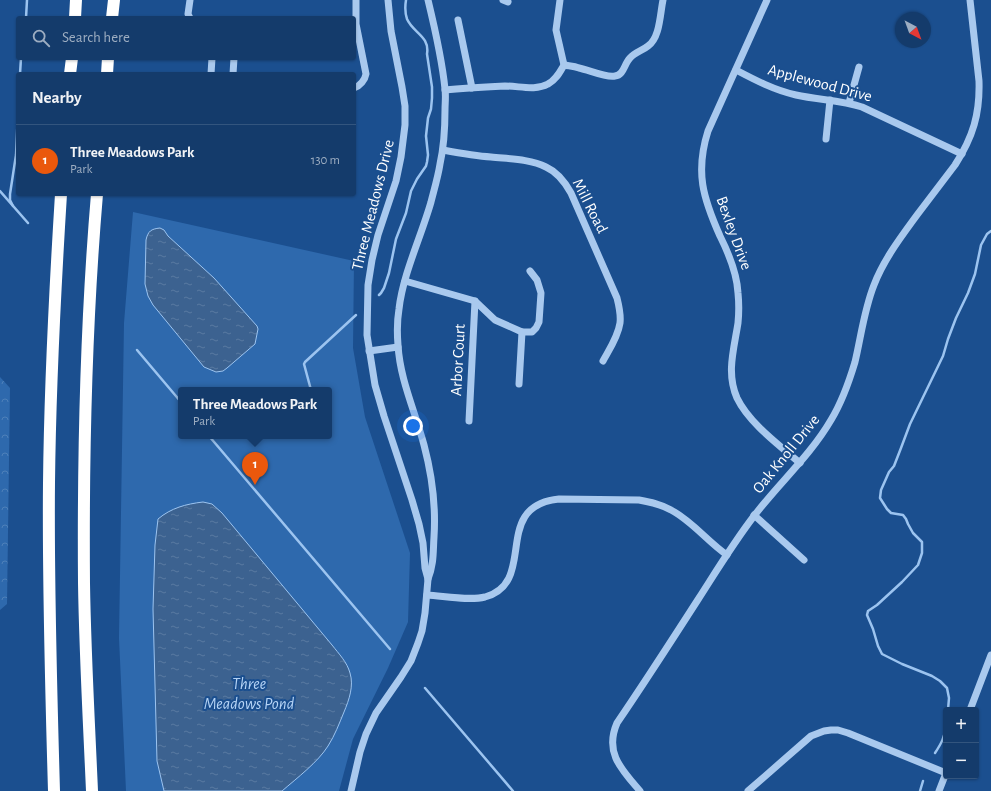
<!DOCTYPE html>
<html lang="en">
<head>
<meta charset="utf-8">
<style>
  body { margin:0; font-family:"Alegreya Sans",sans-serif; background:#214673; color:#f1f3f6 }
  .controls { position:absolute; right:12px; bottom:12px; display:grid; overflow:hidden; border-radius:4px; box-shadow:0 1px 3px #0004 }
  .controls button { width:36px; height:36px; display:grid; place-items:center; padding:0; border:0; border-bottom:1px solid #33557e; background:#143b6b; color:#f1f3f6; font:20px sans-serif }
  .compass { position:absolute; left:895px; top:12px; width:36px; height:36px; border-radius:50%; background:#143b6b; box-shadow:0 1px 3px #0004; rotate:139deg }
  .you { position:absolute; left:413px; top:426px; width:14px; height:14px; margin:-10px; border:3px solid #fff; border-radius:50%; background:#1a73e8; box-shadow:0 0 0 6px #1a73e833 }
  .badge { display:grid; place-items:center; width:26px; height:26px; border-radius:50%; background:#ea580c; color:#fff; font-size:13px; font-weight:700 }
  .pin { position:absolute; translate:-50% -33px; filter:drop-shadow(0 1px 2px #0008) }
  .pin::after { content:''; position:absolute; top:21px; width:14px; height:12px; background:inherit; clip-path:polygon(0 0,100% 0,50% 100%) }
  .popup { position:absolute; left:178px; top:387px; width:154px; height:52px; box-sizing:border-box; display:grid; place-content:center; border-radius:4px; background:#143b6b; filter:drop-shadow(0 1px 3px #0005); font-size:13px; white-space:nowrap; color:#9dadc1 }
  .popup b { font-size:15px; color:#f1f3f6 }
  .popup::after { content:''; position:absolute; left:50%; top:100%; margin-left:-8px; border:8px solid transparent; border-top-color:#143b6b }
  .list { margin:0; padding:0; list-style:none }
  h2 { display:flex; justify-content:space-between; align-items:center; height:52px; margin:0; padding:0 16px; font-size:17px }
  h2 small { font-size:13px; font-weight:400; color:#9dadc1 }
  .list li { display:grid; grid-template-columns:26px 1fr auto; gap:12px; align-items:center; box-sizing:border-box; height:72px; padding:0 16px; border-top:1px solid #33557e }
  .list b { display:block; font-size:15px; white-space:nowrap }
  .list p { margin:0; font-size:13px; white-space:nowrap; color:#9dadc1 }
  .list em { font-size:13px; font-style:normal; color:#9dadc1 }
  .icon { flex:none; width:22px; height:22px; fill:none; stroke:currentColor; stroke-width:2; stroke-linecap:round; stroke-linejoin:round }
  .map { position:relative; flex:none; width:991px; height:791px; overflow:hidden }
  .search { position:absolute; background:#143b6b; box-shadow:0 1px 3px #0004; left:16px; top:16px; width:340px; height:44px; display:flex; align-items:center; gap:10px; box-sizing:border-box; padding:0 14px; border-radius:4px; color:#9dadc1; font-size:15px }
  .panel { position:absolute; background:#143b6b; box-shadow:0 1px 3px #0004; left:16px; top:72px; width:340px; height:124px; border-radius:4px }
  .map>svg:first-child { display:block }
</style>
</head>
<body>
<div class="map">
<svg width="991" height="791" viewBox="0 0 991 791">
  <defs>
    <pattern id="forest-crowns" width="20" height="18" patternUnits="userSpaceOnUse"><rect width="20" height="18" fill="#2e69ad"/><path d="M2 6a3 3 0 1 1 6 0M12 15a3 3 0 1 1 6 0" fill="none" stroke="#4d80b9"/></pattern>
    <pattern id="water-ripples" width="26" height="14" patternUnits="userSpaceOnUse"><rect width="26" height="14" fill="#3c6290"/><path d="M2 4q2-2 4 0t4 0M15 11q2-2 4 0t4 0" fill="none" stroke="#597aa1"/></pattern>
  </defs>
  <rect width="100%" height="100%" fill="#1b4f8f"/>
  <!-- green -->
  <path fill="#2e69ad" fill-rule="evenodd" d="M133,212L354,261L353,348L365,417L410,553L408,622L388,668L353,739L339,791H126L119,638L124,323ZM181,390H329V436H181Z"/>
  <!-- forest -->
  <polygon fill="url(#forest-crowns)" points="0,377 10,388 7,604 0,610"/>
  <!-- water -->
  <g fill="url(#water-ripples)" stroke="#9cc4f0">
    <path d="M160,228L164,230L168,236L214,278L257,326L258,329L255,344L227,368L223,371L216,372L204,367L153,305L148,296L145,284L146,240C148,231 151,229 160,228Z"/>
    <path d="M203,502L212,504L222,513L332,645C339,654 347,662 350,673C354,686 349,700 344,712C339,724 335,735 328,746C318,762 297,778 282,791H164L157,761L153,609L155,545L158,519C171,508 186,504 203,502Z"/>
  </g>
  <g fill="none" stroke-linecap="round" stroke-linejoin="round">
    <!-- stream -->
    <g stroke="#9cc4f0" stroke-width="2.5">
      <polyline points="26,18 27,0"/>
      <polyline points="20,74 21,58"/>
      <polyline points="0,191 28,223"/>
      <polyline points="13,206 10,200 10,194 16,155 18,112"/>
      <path d="M379,295L381,293L384,288L389,273L396,239L406,213L411,191L417,179L426,166L427,162L428,155L426,136L428,118L431,109L432,98V87L427,54C430,36 413,33 407,19C405,13 405,6 406,0"/>
      <polyline points="137,350 181,402"/>
      <polyline points="311,390 304,364 305,362 356,315"/>
      <polyline points="209,436 390,649"/>
      <polyline points="255,442 259,436"/>
      <polyline points="425,688 513,791"/>
      <polyline points="948,710 949,698 947,688 940,681 932,676 902,664 882,654 878,646 873,629 867,615 868,611 877,605 902,582 918,565 922,553 922,542 913,533 908,524 906,519 903,515 891,513 887,509 880,498 881,490 889,472 894,466 901,448 910,424 943,356 948,339 956,318 968,293 975,274 981,245 987,234 991,231"/>
      <path d="M935,753C941,744 945,737 946,725"/>
      <polyline points="920,791 923,781"/>
    </g>
    <!-- minor -->
    <g stroke="#a9c9ee" stroke-width="7">
      <path d="M428,0C435,29 442,59 445,89C446,96 445,103 445,110C445,128 444,146 440,164C438,177 434,190 431,202C421,237 403,274 399,309C397,321 397,333 398,345C400,380 415,411 424,445C432,475 436,506 434,537C433,552 434,564 428,579"/>
      <polyline points="503,0 508,2"/>
      <path d="M767,0L708,131C695,172 703,198 720,236C729,254 737,273 738,293C739,303 739,313 738,323C734,349 726,373 737,398C749,423 779,445 800,463"/>
      <polyline points="190,18 188,14 190,0"/>
      <polyline points="458,20 472,88"/>
      <path d="M564,65C569,66 574,66 579,68C589,70 606,78 615,76C624,75 624,64 630,58C635,52 642,51 648,46C660,38 660,14 663,0"/>
      <path d="M736,70C755,80 774,90 796,95C818,100 841,100 862,107L962,154"/>
      <polyline points="211,74 212,58"/>
      <polyline points="233,74 234,58"/>
      <path d="M354,88C360,86 365,80 366,74L356,24V0"/>
      <path d="M445,90C465,88 485,87 505,86C520,86 535,91 548,84C556,80 560,72 564,65L556,30L560,0"/>
      <polyline points="849,103 859,67"/>
      <polyline points="826,139 830,100"/>
      <path d="M443,150C459,153 475,156 491,157C509,159 530,159 546,167C557,172 565,182 571,193L617,298C619,306 621,315 620,323C618,337 609,350 603,361"/>
      <polyline points="405,281 475,301 495,320 522,332"/>
      <polyline points="369,351 398,347"/>
      <polyline points="519,384 522,332 532,332 536,328 539,322 541,293 537,280 530,271"/>
      <polyline points="469,421 475,301"/>
      <polyline points="754,515 804,560"/>
      <path d="M427,595C444,596 469,601 485,597C539,582 490,506 559,499L639,500C650,502 661,504 671,510C692,521 708,542 727,555"/>
      <polyline points="970,710 991,655"/>
      <polyline points="351,791 360,752 366,734 376,713 401,677 411,661 418,643 422,631 425,613 428,579 425,568 423,543 419,524 412,500 384,416 375,385 367,335 368,285 372,260 378,235 396,181 401,157 405,125 405,106 402,87 391,31 388,0"/>
      <path d="M640,791C622,770 604,753 617,723C645,682 672,640 699,598C717,570 734,542 754,516C779,483 810,456 831,420C842,402 849,382 855,362C861,337 864,310 874,285C884,259 901,237 917,215C930,198 943,181 955,165C973,137 980,114 979,81L970,0"/>
      <polyline points="748,791 811,736 824,731 831,730 838,730 848,733 946,773"/>
      <polyline points="939,791 946,773"/>
    </g>
    <!-- highway -->
    <g stroke="#fff" stroke-width="12">
      <polyline points="75,18 76,0"/>
      <polyline points="112,18 114,0"/>
      <polyline points="70,74 72,58"/>
      <polyline points="107,74 108,58"/>
      <path d="M54,791C51,688 48,586 49,483C50,387 55,290 61,194"/>
      <path d="M92,791C89,722 85,652 84,583C83,453 86,323 97,194"/>
    </g>
  </g>
  <g text-anchor="middle" dominant-baseline="central" stroke-width="4" stroke-linejoin="round" paint-order="stroke">
    <!-- street labels -->
    <g font-size="16" fill="#fff" stroke="#1b4f8f">
      <text transform="translate(820 83) rotate(15)">Applewood Drive</text>
      <text transform="translate(373 205) rotate(-76)">Three Meadows Drive</text>
      <text transform="translate(590 206) rotate(63)">Mill Road</text>
      <text transform="translate(734 233) rotate(70)">Bexley Drive</text>
      <text transform="translate(458 360) rotate(-87)">Arbor Court</text>
      <text transform="translate(786 454) rotate(-51)">Oak Knoll Drive</text>
    </g>
    <!-- water labels -->
    <g font-size="17" font-style="italic" fill="#b5d3f5" stroke="#1b4f8f">
      <text x="249" y="683">Three<tspan x="249" dy="20">Meadows Pond</tspan></text>
    </g>
  </g>
</svg>
<div class="controls">
<button>+</button>
<button>−</button>
</div>
<svg class="compass" viewBox="-18 -18 36 36"><path d="M0-13l5 13h-10z" fill="#e53935"/><path d="M0 13l5-13h-10z" fill="#9dadc1"/></svg>
<div class="you"></div>
<div class="pin badge" style="left:255px;top:485px">1</div>
<div class="popup"><b>Three Meadows Park</b>Park</div>
<div class="search"><svg class="icon" aria-label="search" viewBox="0 0 24 24"><circle cx="10" cy="10" r="6"/><path d="M15 15l6 6"/></svg>Search here</div>
<section class="panel">
<h2>Nearby<small></small></h2>
<ul class="list">
<li><span class="badge">1</span><div><b>Three Meadows Park</b><p>Park</p></div><em>130 m</em></li>
</ul>
</section>
</div>
</body>
</html>
